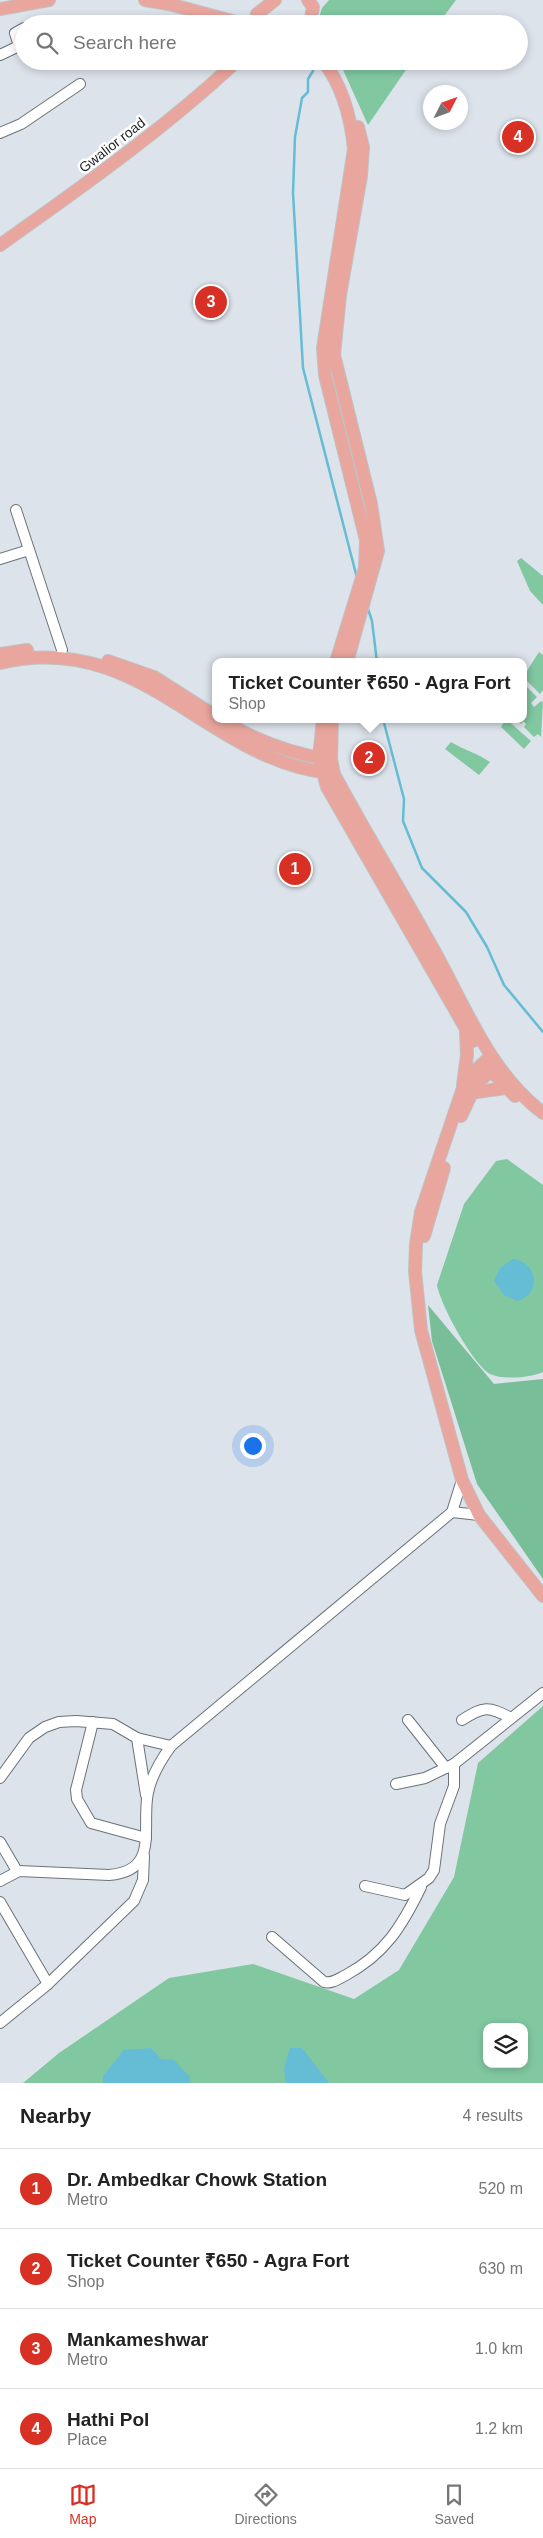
<!DOCTYPE html>
<html lang="en">
<head>
<meta charset="utf-8">
<style>
  body { margin:0; font-family:Arial,sans-serif; background:#f6f6f6; color:#222 }
  .controls { position:absolute; right:15px; bottom:15px; display:grid; overflow:hidden; border-radius:10px; box-shadow:0 2px 8px #0003 }
  .controls button { width:45px; height:45px; display:grid; place-items:center; padding:0; border:0; border-bottom:1px solid #e0e0e0; background:#fff; color:#222; font:25px sans-serif }
  .compass { position:absolute; left:423px; top:85px; width:45px; height:45px; border-radius:50%; background:#fff; box-shadow:0 2px 8px #0003; rotate:48deg }
  .you { position:absolute; left:252px; top:1445px; width:18px; height:18px; margin:-12px; border:4px solid #fff; border-radius:50%; background:#1a73e8; box-shadow:0 0 0 8px #1a73e833 }
  .badge { display:grid; place-items:center; width:32px; height:32px; border-radius:50%; background:#d93025; color:#fff; font-size:16px; font-weight:700 }
  .pin { position:absolute; translate:-50% -50%; border:2px solid #fff; box-shadow:0 1px 5px #0006 }
  .popup { position:absolute; left:212px; top:658px; width:315px; height:65px; box-sizing:border-box; display:grid; place-content:center; border-radius:10px; background:#fff; filter:drop-shadow(0 1px 4px #0005); font-size:16px; white-space:nowrap; color:#767676 }
  .popup b { font-size:19px; color:#222 }
  .popup::after { content:''; position:absolute; left:50%; top:100%; margin-left:-10px; border:10px solid transparent; border-top-color:#fff }
  .list { margin:0; padding:0; list-style:none }
  h2 { display:flex; justify-content:space-between; align-items:center; height:65px; margin:0; padding:0 20px; font-size:21px }
  h2 small { font-size:16px; font-weight:400; color:#767676 }
  .list li { display:grid; grid-template-columns:32px 1fr auto; gap:15px; align-items:center; box-sizing:border-box; height:80px; padding:0 20px; border-top:1px solid #e0e0e0 }
  .list b { display:block; font-size:19px; white-space:nowrap }
  .list p { margin:0; font-size:16px; white-space:nowrap; color:#767676 }
  .list em { font-size:16px; font-style:normal; color:#767676 }
  .icon { flex:none; width:28px; height:28px; fill:none; stroke:currentColor; stroke-width:2; stroke-linecap:round; stroke-linejoin:round }
  .map { position:relative; flex:none; width:543px; height:2083px; overflow:hidden }
  .search { position:absolute; background:#fff; box-shadow:0 2px 8px #0003; left:15px; right:15px; top:15px; height:55px; display:flex; align-items:center; gap:12px; box-sizing:border-box; padding:0 18px; border-radius:28px; color:#767676; font-size:19px }
  .sheet { height:385px; background:#fff }
  nav { display:flex; justify-content:space-around; align-items:center; box-sizing:border-box; height:70px; border-top:1px solid #e0e0e0; background:#fff; font-size:14px; color:#767676 }
  nav a { display:grid; justify-items:center; gap:2px }
  nav .on { color:#d93025 }
  .map>svg:first-child { display:block }
</style>
</head>
<body>
<div class="map">
<svg width="543" height="2083" viewBox="0 0 543 2083">
  <rect width="100%" height="100%" fill="#dce3eb"/>
  <!-- green -->
  <g fill="#81c8a1" fill-rule="evenodd">
    <polygon points="329,0 456,0 438,24 317,24 322,8"/>
    <polygon points="339,61 412,61 368,125"/>
    <polygon points="521,558 543,576 543,605 530,591 517,561"/>
    <polygon points="539,652 543,655 543,690 540,694 523,677"/>
    <polygon points="523,683 537,697 531,703 534,707 541,701 543,703 541,737 538,734 534,737 524,727 526,724 523,721 521,724 516,719 523,719"/>
    <polygon points="506,719 531,741 524,749 501,727"/>
    <path d="M451,742C464,750 477,753 490,762L479,775L445,749Z"/>
    <path d="M507,1159L543,1185V1372C530,1378 503,1380 490,1374C473,1365 440,1304 437,1285L464,1204L496,1161Z"/>
    <path d="M543,1706V2083H23L59,2053L169,1978L253,1964L354,1999L399,1970L454,1877L478,1763ZM487,2027H524V2064H487Z"/>
  </g>
  <!-- forest -->
  <polygon fill="#78be98" points="428,1305 494,1384 543,1379 543,1579 477,1484 432,1341"/>
  <!-- water -->
  <g fill="#65bcd5">
    <path d="M513,1259C538,1262 542,1295 517,1301L504,1295L494,1281L500,1268Z"/>
    <polygon points="151,2048 161,2059 174,2060 190,2077 190,2083 103,2083 103,2076 124,2050"/>
    <polygon points="290,2048 302,2048 329,2083 286,2083 284,2068"/>
  </g>
  <g fill="none" stroke-linecap="round" stroke-linejoin="round">
    <!-- stream -->
    <g stroke="#65bcd5" stroke-width="2.5">
      <polyline points="313,71 308,79 308,92 302,98 295,137 293,193 303,368 357,578"/>
      <polyline points="367,606 372,621 377,662"/>
      <polyline points="383,719 404,799 403,821 422,868 466,912 487,947 504,985 543,1032"/>
    </g>
    <defs>
      <g id="minor">
        <polyline points="44,24 50,23"/>
        <polyline points="0,55 19,46 15,33 24,28"/>
        <polyline points="0,133 21,124 80,84"/>
        <polyline points="16,510 62,650"/>
        <polyline points="0,559 29,550"/>
        <polyline points="452,1512 479,1515"/>
        <polyline points="408,1720 446,1768"/>
        <path d="M462,1720C484,1706 488,1706 511,1718"/>
        <polyline points="93,1722 76,1790 77,1799 91,1823 146,1838"/>
        <polyline points="137,1738 146,1795"/>
        <polyline points="0,1778 29,1738 45,1727 59,1722 76,1721 113,1724 137,1738 171,1746"/>
        <polyline points="396,1784 425,1778 454,1764"/>
        <polyline points="0,1842 17,1871"/>
        <path d="M0,1881L19,1871L109,1875C157,1871 143,1834 147,1799C149,1780 160,1761 171,1746L452,1512L462,1480"/>
        <polyline points="365,1886 405,1895 429,1878 434,1870 440,1824 454,1786 454,1764 543,1693"/>
        <polyline points="0,1902 48,1984"/>
        <path d="M272,1937L324,1982C332,1984 338,1979 346,1975C385,1954 402,1926 421,1887"/>
        <polyline points="0,2023 48,1984 134,1901 143,1880 144,1856"/>
      </g>
      <g id="major">
        <polyline points="145,0 169,4 243,24"/>
        <polyline points="308,0 313,7 310,24"/>
        <polyline points="0,9 49,0"/>
        <polyline points="254,24 257,14 275,0"/>
        <path d="M323,61C342,85 351,119 354,149L323,348L325,375L366,540L365,568L336,662"/>
        <path d="M0,245C82,187 164,129 237,61"/>
        <polyline points="0,654 27,650"/>
        <polyline points="108,661 154,677 215,716"/>
        <polyline points="347,662 378,551 371,504 334,355 340,295 361,176 363,147 358,127"/>
        <path d="M0,663C141,629 205,759 329,773"/>
        <path d="M220,719C254,740 287,753 327,759"/>
        <polyline points="323,719 319,758 327,787 473,1041"/>
        <path d="M332,719L331,759L334,774C365,832 400,889 432,947C465,1005 488,1071 543,1113"/>
        <polyline points="490,1057 477,1069 463,1088 421,1212 416,1244 415,1271 421,1330 462,1480 479,1515 543,1596"/>
        <polyline points="486,1065 515,1096"/>
        <polyline points="463,1085 467,1055 466,1033"/>
        <polyline points="470,1093 505,1088"/>
        <polyline points="461,1116 476,1084 496,1066"/>
        <polyline points="424,1236 444,1168"/>
      </g>
    </defs>
    <!-- minor casing -->
    <use href="#minor" stroke="#6c7279" stroke-width="12"/>
    <!-- major casing -->
    <use href="#major" stroke="#c0c1c2" stroke-width="14"/>
    <!-- minor -->
    <use href="#minor" stroke="#fff" stroke-width="10"/>
    <!-- major -->
    <use href="#major" stroke="#e9a69e" stroke-width="12"/>
  </g>
  <g text-anchor="middle" dominant-baseline="central" stroke-width="5" stroke-linejoin="round" paint-order="stroke">
    <!-- street labels -->
    <g font-size="14" fill="#1f2124" stroke="#fff">
      <text transform="translate(112 145) rotate(-38)">Gwalior road</text>
    </g>
  </g>
</svg>
<div class="controls">
<button><svg class="icon" aria-label="layers" viewBox="0 0 24 24"><path d="M12 4l9 5-9 5-9-5zM3 14l9 5 9-5"/></svg></button>
</div>
<svg class="compass" viewBox="-18 -18 36 36"><path d="M0-13l5 13h-10z" fill="#e53935"/><path d="M0 13l5-13h-10z" fill="#767676"/></svg>
<div class="you"></div>
<div class="pin badge" style="left:295px;top:869px">1</div>
<div class="pin badge" style="left:369px;top:758px">2</div>
<div class="popup"><b>Ticket Counter ₹650 - Agra Fort</b>Shop</div>
<div class="pin badge" style="left:211px;top:302px">3</div>
<div class="pin badge" style="left:518px;top:137px">4</div>
<div class="search"><svg class="icon" aria-label="search" viewBox="0 0 24 24"><circle cx="10" cy="10" r="6"/><path d="M15 15l6 6"/></svg>Search here</div>
</div>
<section class="sheet">
<h2>Nearby<small>4 results</small></h2>
<ul class="list">
<li><span class="badge">1</span><div><b>Dr. Ambedkar Chowk Station</b><p>Metro</p></div><em>520 m</em></li>
<li><span class="badge">2</span><div><b>Ticket Counter ₹650 - Agra Fort</b><p>Shop</p></div><em>630 m</em></li>
<li><span class="badge">3</span><div><b>Mankameshwar</b><p>Metro</p></div><em>1.0 km</em></li>
<li><span class="badge">4</span><div><b>Hathi Pol</b><p>Place</p></div><em>1.2 km</em></li>
</ul>
</section>
<nav>
<a class="on"><svg class="icon" aria-label="map" viewBox="0 0 24 24"><path d="M3 6l6-2 6 2 6-2v14l-6 2-6-2-6 2zM9 4v14M15 6v14"/></svg>Map</a>
<a><svg class="icon" aria-label="directions" viewBox="0 0 24 24"><path d="M12 3l9 9-9 9-9-9zM9 14v-3h6M13 9l2 2-2 2"/></svg>Directions</a>
<a><svg class="icon" aria-label="saved" viewBox="0 0 24 24"><path d="M7 4h10v16l-5-4-5 4z"/></svg>Saved</a>
</nav>
</body>
</html>
